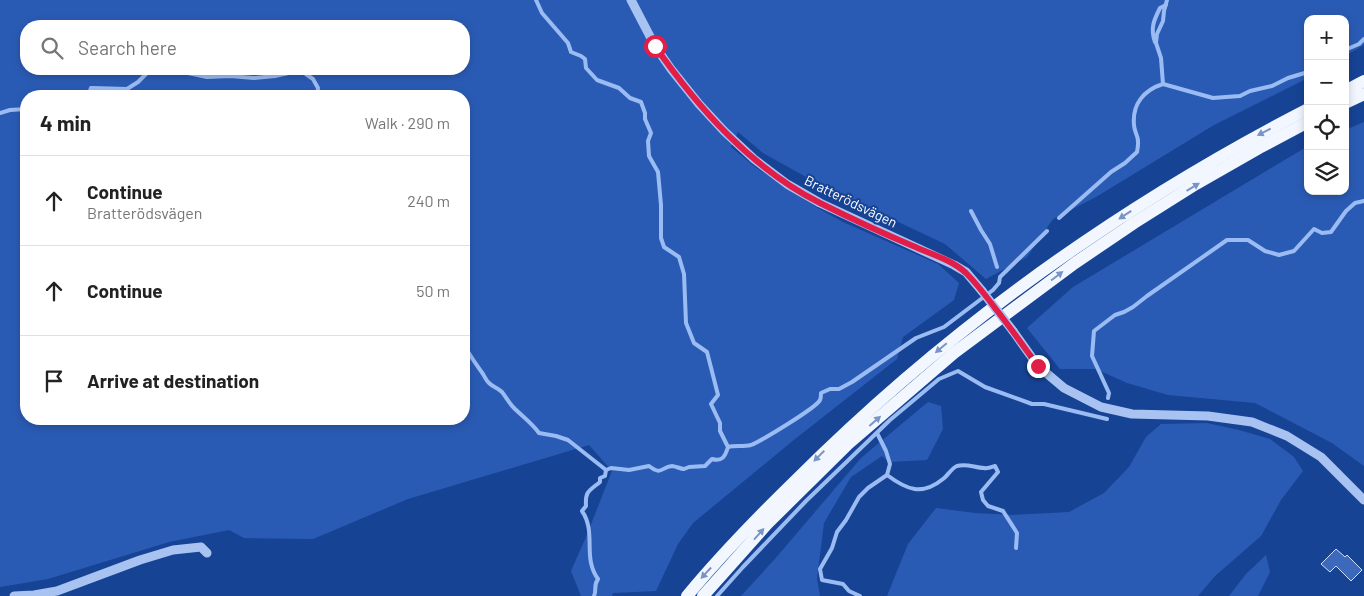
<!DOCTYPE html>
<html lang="en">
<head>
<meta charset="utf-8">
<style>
  body { margin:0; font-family:Barlow,sans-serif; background:#f2f2f2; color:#222 }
  .controls { position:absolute; right:15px; top:15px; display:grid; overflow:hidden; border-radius:10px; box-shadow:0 2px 8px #0003 }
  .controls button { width:45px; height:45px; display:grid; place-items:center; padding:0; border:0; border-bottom:1px solid #e0e0e0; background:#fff; color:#222; font:25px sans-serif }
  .stop { position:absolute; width:15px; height:15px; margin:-11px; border:4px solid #e11d48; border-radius:50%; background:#fff }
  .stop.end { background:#e11d48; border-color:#fff; box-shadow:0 1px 5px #0008 }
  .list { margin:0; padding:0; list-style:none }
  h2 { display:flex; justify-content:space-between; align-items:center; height:65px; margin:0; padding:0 20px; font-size:21px }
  h2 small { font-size:16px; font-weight:400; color:#767676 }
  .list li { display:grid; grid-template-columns:32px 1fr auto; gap:15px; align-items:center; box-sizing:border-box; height:90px; padding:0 20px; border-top:1px solid #e0e0e0 }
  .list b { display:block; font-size:19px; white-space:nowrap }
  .list p { margin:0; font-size:16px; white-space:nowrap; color:#767676 }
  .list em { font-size:16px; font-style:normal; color:#767676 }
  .icon { flex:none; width:28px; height:28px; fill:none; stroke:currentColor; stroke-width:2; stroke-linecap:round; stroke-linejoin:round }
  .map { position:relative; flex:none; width:1364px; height:596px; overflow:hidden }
  .search { position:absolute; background:#fff; box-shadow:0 2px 8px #0003; left:20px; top:20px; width:450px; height:55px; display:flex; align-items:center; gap:12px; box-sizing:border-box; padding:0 18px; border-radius:20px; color:#767676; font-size:19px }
  .panel { position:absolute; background:#fff; box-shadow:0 2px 8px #0003; left:20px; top:90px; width:450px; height:335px; border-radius:20px }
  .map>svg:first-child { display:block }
</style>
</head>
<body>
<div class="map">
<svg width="1364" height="596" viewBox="0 0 1364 596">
  <rect width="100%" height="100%" fill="#174395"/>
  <!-- green -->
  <g fill="#2a5bb4" fill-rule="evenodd">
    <path d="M0,0H1364V45L1345,56V19H1308V78L1214,125L1096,197L1053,219L1027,257L986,279L945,244L824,187L763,153L738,132L731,147L755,167L816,207L843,222L938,264L959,283L954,300L903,337L897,359L795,439L693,523L678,544L656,591L613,593L612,596H581L571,571L586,537L612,471L589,445L408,499L313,539L244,538L229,530L169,542L48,579L0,587ZM26,26H464V69H26ZM26,96H464V419H26Z"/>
    <polygon points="1364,122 1364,466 1332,443 1255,403 1168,395 1127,383 1096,369 1060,369 1027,328 1073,287 1308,146 1308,191 1345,191 1345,130"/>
    <polygon points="928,402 941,406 943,429 927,460 889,462 882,456 851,477 824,523 817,578 820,596 741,596 774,560 861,458"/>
    <polygon points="1207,423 1239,430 1270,439 1294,457 1303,471 1281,500 1261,536 1215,576 1198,596 887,596 908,544 936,508 975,513 1013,515 1069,512 1104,493 1129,467 1146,437 1161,424"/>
    <polygon points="1266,555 1270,572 1258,596 1229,596 1246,574"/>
  </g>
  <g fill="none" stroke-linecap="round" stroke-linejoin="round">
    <!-- stream -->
    <g stroke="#9bbcf3" stroke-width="4">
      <polyline points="536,0 542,13 568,43 571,52 581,56 585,59 586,68 597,80 619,88 630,98 641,102 645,113 645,119 651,133 648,141 649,156 658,172 661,205 661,238 664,247 679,257 684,274 686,323 694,343 707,352 718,395 711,404 720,423 720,431 728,447"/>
      <path d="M1155,42C1150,28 1154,20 1160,8L1166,5"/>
      <polyline points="1345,50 1359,44 1364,39"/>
      <polyline points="169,69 207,77 230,76 254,78 275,76 293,72 303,72 313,79 318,88 317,96"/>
      <polyline points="1163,84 1213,98 1226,97 1240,96 1250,91 1272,86 1288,78 1308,72"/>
      <polyline points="88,96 91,88 127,89 138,82 147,73 166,69"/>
      <polyline points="0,113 10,110 26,109"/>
      <polyline points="971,211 981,230 990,244 997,267"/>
      <path d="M1059,218L1111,172L1125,163L1137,152C1138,147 1139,141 1137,136C1136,133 1134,129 1134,125C1132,104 1144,90 1163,84L1161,58L1156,43L1157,34L1163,21L1164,11L1167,0"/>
      <path d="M464,344C469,355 476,364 483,374C485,377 486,381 489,383C493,387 498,388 502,392C506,397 509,403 514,408C522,416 532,423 539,433L556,436L568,440L606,470"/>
      <polyline points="1108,398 1109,393 1092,356 1094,331 1115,315 1124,312 1133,307 1147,296 1227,240 1248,240 1265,251 1279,255 1294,251 1314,229 1322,233 1331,232 1346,211 1355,203 1364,201"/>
      <path d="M887,475C907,490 922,496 943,479C947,476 952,468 957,466C967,463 975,468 984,468C987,469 992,467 995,466L998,472L981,492L983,500L988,506L1003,511L1017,533L1016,548"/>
      <path d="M594,596C597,590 593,586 598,579C582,557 597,533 582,511L586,506C585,491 589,491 600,482V478L605,476L606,470L611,468L629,470L649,466C662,476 661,467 672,466C675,466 681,469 684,469L689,467L705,466L712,459C722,462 725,457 728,447C735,445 743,447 751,445C761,441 816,408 820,400C821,398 821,395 821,393L830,389H839L852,382L916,338L944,327L993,290L999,283L1000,277L1047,231"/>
      <polyline points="717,596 743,567 806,501 890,420 939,379 958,371 985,387 1032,404 1044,404 1107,419"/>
      <polyline points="860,596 849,591 843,584 822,580 820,569 832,548 837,532 846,520 859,497 868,488 887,475 890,464 886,451 877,433"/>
    </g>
  </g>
  <!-- building -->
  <polygon fill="#3c69bc" stroke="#cfdffc" points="1336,549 1345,557 1347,555 1362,570 1351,581 1336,566 1330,572 1321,564"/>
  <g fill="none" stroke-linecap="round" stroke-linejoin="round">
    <!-- minor -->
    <g stroke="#a8c3f1" stroke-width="9">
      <polyline points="631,0 655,46 671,69 699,104 724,131 754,159 787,184 820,203 954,265 966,272 982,291"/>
      <polyline points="1013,331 1038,366 1064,388 1101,407 1132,414 1208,416 1252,422 1287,436 1321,457 1364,500"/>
      <polyline points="14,596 34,595 57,591 140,560 173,550 201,547 207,553"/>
    </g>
    <!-- major -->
    <g stroke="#f2f6ff" stroke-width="12">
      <polyline points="1345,91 1364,81"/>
      <polyline points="1345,103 1364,94"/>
      <path d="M687,596C721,555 758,517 796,480C946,330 1120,206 1308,109"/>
      <polyline points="703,596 767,524 848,444 954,353 1075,263 1134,223 1196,184 1259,148 1308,122"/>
    </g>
    <!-- minor-bridge -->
    <polyline stroke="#a8c3f1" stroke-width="9" points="982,291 1013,331"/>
  </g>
  <!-- one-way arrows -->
  <defs><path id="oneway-solid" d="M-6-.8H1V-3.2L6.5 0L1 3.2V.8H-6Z" transform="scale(1.25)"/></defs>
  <g fill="#7a94c5">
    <use href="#oneway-solid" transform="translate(1264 132) rotate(153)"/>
    <use href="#oneway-solid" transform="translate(1193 187) rotate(-31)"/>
    <use href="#oneway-solid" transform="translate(1125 215) rotate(147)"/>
    <use href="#oneway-solid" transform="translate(1057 276) rotate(-37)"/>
    <use href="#oneway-solid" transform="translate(941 348) rotate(140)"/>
    <use href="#oneway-solid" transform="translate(875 421) rotate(-41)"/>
    <use href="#oneway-solid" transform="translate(819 456) rotate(135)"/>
    <use href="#oneway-solid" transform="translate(759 534) rotate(-48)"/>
    <use href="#oneway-solid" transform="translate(706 573) rotate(133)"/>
  </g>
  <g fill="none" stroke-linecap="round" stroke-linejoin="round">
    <!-- route -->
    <path stroke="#e11d48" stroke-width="6" d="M655,46C698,108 751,168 820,203C850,218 882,233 913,246C931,254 952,260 966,273C977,284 986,296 995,308C1010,327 1024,347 1038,366"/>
  </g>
  <g text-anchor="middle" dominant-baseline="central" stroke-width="4" stroke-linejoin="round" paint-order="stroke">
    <!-- street labels -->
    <g font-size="14" fill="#fff" stroke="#174395">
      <text transform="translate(851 201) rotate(26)">Bratterödsvägen</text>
    </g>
  </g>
</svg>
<div class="controls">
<button>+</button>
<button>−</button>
<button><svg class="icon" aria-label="locate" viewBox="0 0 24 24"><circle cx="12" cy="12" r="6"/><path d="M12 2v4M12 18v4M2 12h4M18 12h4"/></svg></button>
<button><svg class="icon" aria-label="layers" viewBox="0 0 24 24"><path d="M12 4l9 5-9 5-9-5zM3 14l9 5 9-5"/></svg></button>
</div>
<div class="stop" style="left:655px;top:46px"></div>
<div class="stop end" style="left:1038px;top:366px"></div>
<div class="search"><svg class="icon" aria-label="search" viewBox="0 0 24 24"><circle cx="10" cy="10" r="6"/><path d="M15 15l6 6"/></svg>Search here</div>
<section class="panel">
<h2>4 min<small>Walk · 290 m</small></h2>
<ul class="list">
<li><svg class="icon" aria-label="ahead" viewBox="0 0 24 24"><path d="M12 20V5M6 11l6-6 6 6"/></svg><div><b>Continue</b><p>Bratterödsvägen</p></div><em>240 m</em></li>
<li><svg class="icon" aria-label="ahead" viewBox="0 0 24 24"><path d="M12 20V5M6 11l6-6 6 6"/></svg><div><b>Continue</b></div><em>50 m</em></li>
<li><svg class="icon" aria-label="arrive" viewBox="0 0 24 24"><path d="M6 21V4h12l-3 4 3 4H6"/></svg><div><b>Arrive at destination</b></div></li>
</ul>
</section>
</div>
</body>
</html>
